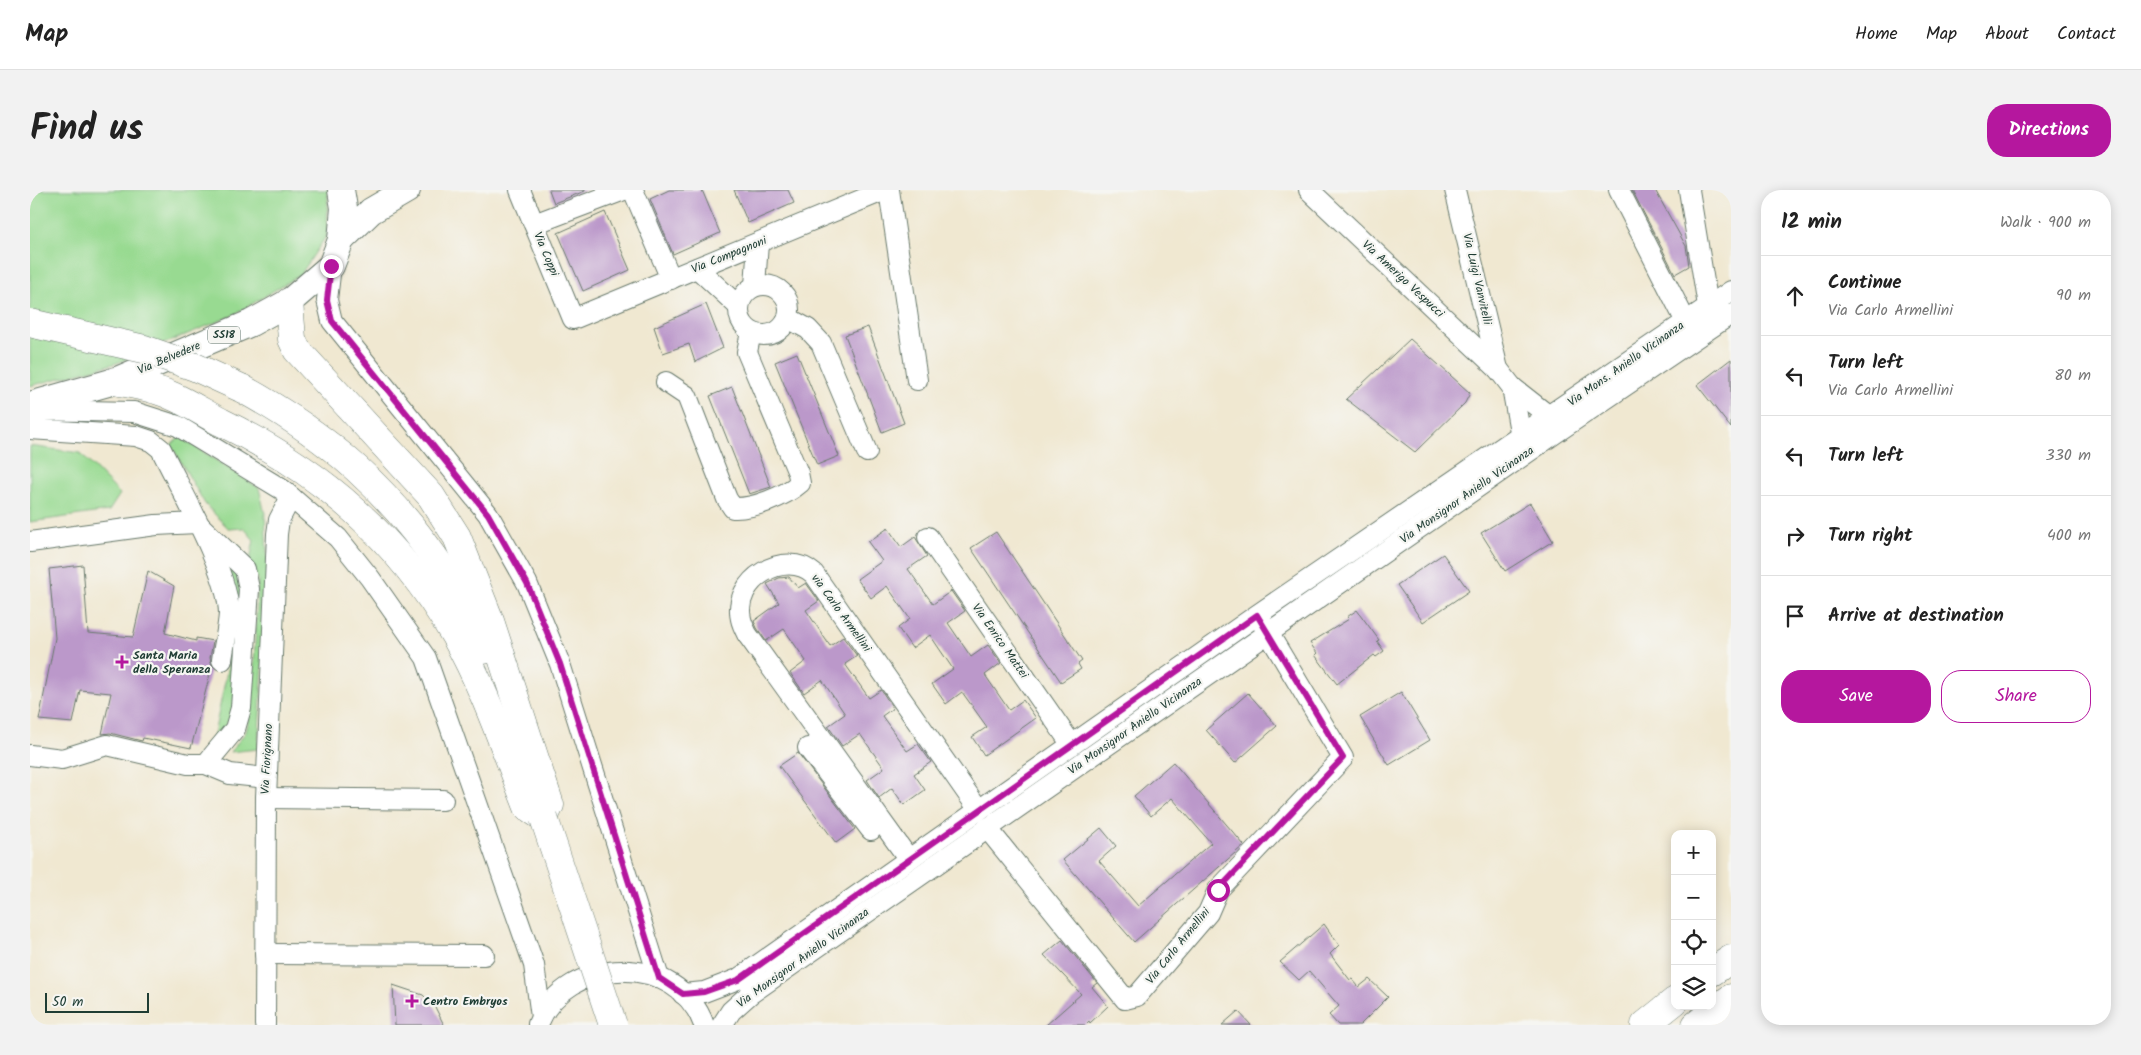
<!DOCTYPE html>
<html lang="en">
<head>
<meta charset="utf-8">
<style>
  body { margin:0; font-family:Kalam,sans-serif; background:#f2f2f2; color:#222 }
  .controls { position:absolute; right:15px; bottom:15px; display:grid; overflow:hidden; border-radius:10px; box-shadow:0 2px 12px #0003 }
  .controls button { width:45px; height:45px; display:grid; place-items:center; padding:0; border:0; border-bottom:1px solid #e0e0e0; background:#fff; color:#222; font:25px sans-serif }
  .scale { position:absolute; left:15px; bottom:12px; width:104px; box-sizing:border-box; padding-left:5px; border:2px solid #1f3d34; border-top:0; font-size:14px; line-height:18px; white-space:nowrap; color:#1f3d34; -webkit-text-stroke:4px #f6f6f2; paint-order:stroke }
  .stop { position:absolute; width:15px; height:15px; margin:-11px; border:4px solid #b5179e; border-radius:50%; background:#fff }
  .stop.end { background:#b5179e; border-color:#fff; box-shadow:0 1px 5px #0008 }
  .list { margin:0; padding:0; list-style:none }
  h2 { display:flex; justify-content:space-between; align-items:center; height:65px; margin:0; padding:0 20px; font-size:21px }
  h2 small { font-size:16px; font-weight:400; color:#767676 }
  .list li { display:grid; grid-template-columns:32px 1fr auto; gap:15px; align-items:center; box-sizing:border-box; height:80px; padding:0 20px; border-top:1px solid #e0e0e0 }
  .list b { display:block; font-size:19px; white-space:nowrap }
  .list p { margin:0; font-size:16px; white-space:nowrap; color:#767676 }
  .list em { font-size:16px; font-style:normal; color:#767676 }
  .actions { display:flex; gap:10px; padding:15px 20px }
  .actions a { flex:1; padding:11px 0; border:1px solid #b5179e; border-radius:20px; text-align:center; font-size:18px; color:#b5179e }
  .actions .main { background:#b5179e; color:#fff }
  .icon { flex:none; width:28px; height:28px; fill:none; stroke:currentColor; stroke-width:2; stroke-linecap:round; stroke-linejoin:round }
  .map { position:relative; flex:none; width:1701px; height:835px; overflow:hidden; border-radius:20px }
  header { display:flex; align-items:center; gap:30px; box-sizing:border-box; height:70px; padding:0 25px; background:#fff; border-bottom:1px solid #e0e0e0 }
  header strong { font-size:24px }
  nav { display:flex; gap:28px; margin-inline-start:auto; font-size:18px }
  .intro { display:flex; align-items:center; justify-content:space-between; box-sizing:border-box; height:120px; padding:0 30px }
  h1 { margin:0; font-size:35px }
  .button { padding:12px 22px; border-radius:20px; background:#b5179e; color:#fff; font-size:18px; font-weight:700 }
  main { display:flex; gap:30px; padding:0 30px }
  aside { flex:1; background:#fff; border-radius:20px; box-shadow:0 2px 12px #0003 }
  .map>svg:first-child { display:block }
</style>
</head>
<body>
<header>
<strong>Map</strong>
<nav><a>Home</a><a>Map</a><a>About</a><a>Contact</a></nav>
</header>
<div class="intro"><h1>Find us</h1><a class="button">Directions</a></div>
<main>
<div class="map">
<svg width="1701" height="835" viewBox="0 0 1701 835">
  <rect width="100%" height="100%" fill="#f6f6f2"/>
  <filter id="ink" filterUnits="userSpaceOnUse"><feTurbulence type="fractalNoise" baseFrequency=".02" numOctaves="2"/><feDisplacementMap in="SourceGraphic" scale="10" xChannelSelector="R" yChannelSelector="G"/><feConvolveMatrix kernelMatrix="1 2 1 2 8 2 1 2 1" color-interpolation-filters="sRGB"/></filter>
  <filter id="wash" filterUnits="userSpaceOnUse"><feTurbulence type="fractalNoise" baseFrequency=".0096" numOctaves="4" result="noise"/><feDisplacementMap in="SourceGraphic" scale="20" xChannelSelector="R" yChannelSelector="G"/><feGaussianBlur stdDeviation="1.12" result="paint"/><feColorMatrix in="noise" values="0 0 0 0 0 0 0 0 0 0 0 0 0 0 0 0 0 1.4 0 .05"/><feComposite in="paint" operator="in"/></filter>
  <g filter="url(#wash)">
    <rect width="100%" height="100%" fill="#f0e8d1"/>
    <!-- green -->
    <g fill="#98da91" stroke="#5c8c62">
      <polygon points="0,0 298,0 297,45 271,84 204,125 87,173 0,196"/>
      <polygon points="150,247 229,298 235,324 238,384 228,559 200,562 216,542 222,517 228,389 219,375 224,350 214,338 199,339 175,314 141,255"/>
      <polygon points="0,256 50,263 90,304 79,321 0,332"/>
      <polygon points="187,360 206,383 211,400 204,523 182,554 198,477"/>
    </g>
    <g id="blocks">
      <!-- building -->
      <g fill="#bb98ca">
        <polygon points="519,0 555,0 555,1 524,13"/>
        <polygon points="639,0 672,0 690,43 643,64 620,9"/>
        <polygon points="704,0 758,0 764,13 718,33"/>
        <polygon points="1602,0 1625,0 1656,56 1659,76 1645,84"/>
        <polygon points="575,22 600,80 553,101 528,43"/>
        <polygon points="676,114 693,158 665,172 659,154 633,163 624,137"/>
        <polygon points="838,137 874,233 852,242 815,145"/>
        <polygon points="1380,149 1440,203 1435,213 1385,262 1316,209"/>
        <polygon points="767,163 809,266 787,275 745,172"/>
        <polygon points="1701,169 1701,238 1667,195"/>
        <polygon points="702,197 741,297 719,304 680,206"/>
        <polygon points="1500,313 1523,351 1475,381 1451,343"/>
        <polygon points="858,338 871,357 885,347 897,366 878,379 903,414 921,401 935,421 918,433 941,467 958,455 971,473 955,485 979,520 993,510 1006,528 954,565 942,547 957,537 932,502 916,514 902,494 923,479 900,445 882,458 868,438 880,429 857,396 841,408 827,389 852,371 838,352"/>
        <polygon points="966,342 1052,471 1048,474 1051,479 1031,492 941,358"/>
        <polygon points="1413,364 1439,401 1393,432 1367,395"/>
        <polygon points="53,375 58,443 103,447 118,381 144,396 135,443 166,451 166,448 183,451 180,468 182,476 161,558 113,548 112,551 80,543 72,544 81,503 50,500 43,533 9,530 25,448 19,379"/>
        <polygon points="759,387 768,398 776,393 789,411 776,420 800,456 813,447 827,466 815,474 839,508 851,500 863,518 852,526 877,561 888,554 901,572 884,584 895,600 874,615 862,598 849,608 837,590 854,578 830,544 812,556 798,536 815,524 792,490 774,503 760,483 776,471 754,439 736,451 727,438 724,431 749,413 737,394 749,388"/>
        <polygon points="1327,420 1349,450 1347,451 1354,461 1346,467 1344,465 1307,494 1285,465 1287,463 1280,453 1319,429 1317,427"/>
        <polygon points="1371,502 1400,550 1359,575 1330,527"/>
        <polygon points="1218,503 1247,536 1205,573 1176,540"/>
        <polygon points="768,563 825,639 806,653 749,576"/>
        <polygon points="1143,572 1214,655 1104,752 1033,670 1071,638 1086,656 1069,671 1108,716 1181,653 1142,608 1121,626 1104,606"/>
        <polygon points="1294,734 1309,755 1300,764 1320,790 1322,789 1329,797 1339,789 1358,807 1330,835 1308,835 1299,825 1309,816 1279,781 1269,790 1250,772"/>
        <polygon points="1032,750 1067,793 1062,797 1078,816 1060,833 1059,831 1055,835 1016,835 1051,804 1014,765"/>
        <polygon points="363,795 393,805 405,817 414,835 365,835"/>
        <polygon points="1208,821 1221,835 1192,835"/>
      </g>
    </g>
  </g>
  <g filter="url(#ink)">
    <use href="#blocks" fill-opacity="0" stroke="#68796b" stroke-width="1"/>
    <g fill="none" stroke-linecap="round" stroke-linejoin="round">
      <defs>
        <g id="minor">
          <polyline points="490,0 543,129 855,0"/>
          <polyline points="603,0 641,89"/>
          <polyline points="859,0 887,190"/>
          <polyline points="1279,0 1468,179 1482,197 1491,247 1497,257"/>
          <polyline points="1425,0 1468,179"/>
          <polyline points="1589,0 1656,132"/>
          <polyline points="1659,0 1678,116"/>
          <polyline points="504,34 594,0"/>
          <polyline points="301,76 297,110 302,131 458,324 497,393 530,474 629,788"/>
          <polyline points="667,78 708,116"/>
          <circle cx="734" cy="120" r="25"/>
          <polyline points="725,96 728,53"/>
          <polyline points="758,128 778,139 791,153 837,262"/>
          <path d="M636,192L657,206L697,309L703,318C723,319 754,307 770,293L768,283L717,162L721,142"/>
          <polyline points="1482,197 1519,226 1522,237"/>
          <polyline points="2,220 104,222 148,236 253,300 308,348 340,388 396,468 504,775 511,827"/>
          <path d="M0,239L106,246L121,251L131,259C150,299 199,382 199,424C198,439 194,455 192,470"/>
          <polyline points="898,347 1042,555"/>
          <polyline points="0,352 126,335 167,333 215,379 219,399 211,518 205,539 176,574 200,584 236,588"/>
          <polyline points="778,558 841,640"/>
          <polyline points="0,565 32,569 77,555 158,574 176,574"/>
          <polyline points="236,608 413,610"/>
          <polyline points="957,638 1095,809 1107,806 1178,723 1188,700 1313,568 1231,431"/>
          <path d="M878,668L717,444C715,440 712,434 711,429C702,390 755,358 784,384L949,620"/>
          <polyline points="235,764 454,765"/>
          <polyline points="653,804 674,802 708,789 1227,425 1701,101"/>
          <path d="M508,834C537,764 648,762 674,835"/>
          <polyline points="235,835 236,608 247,344 249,330 261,307"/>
          <polyline points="692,835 701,821 720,804 1524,244 1701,124"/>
        </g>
        <g id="major">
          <polyline points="311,50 341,21 377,0"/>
          <polyline points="0,215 85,191 221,133 259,112 301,76 311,50 314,18 311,0"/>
        </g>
        <g id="highway">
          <polyline points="259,112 262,149 267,160 401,306 427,347 460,431 520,615 514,628"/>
          <path d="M85,191C99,194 113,196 126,200C148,206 170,221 191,232C293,282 367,347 425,446C455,499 475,560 498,617L514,628"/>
          <path d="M211,198C298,246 362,301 416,385C431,408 442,435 454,460"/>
          <polyline points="1682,782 1701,769"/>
          <polyline points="1615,835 1645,811"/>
          <polyline points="1666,835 1701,808"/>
        </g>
      </defs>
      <!-- minor casing -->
      <use href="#minor" stroke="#68796b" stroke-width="22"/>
      <!-- major casing -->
      <use href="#major" stroke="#68796b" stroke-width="28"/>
      <!-- highway casing -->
      <use href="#highway" stroke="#68796b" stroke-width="29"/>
      <!-- minor -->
      <use href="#minor" stroke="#fff" stroke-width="20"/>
      <!-- major -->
      <use href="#major" stroke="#fff" stroke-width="26"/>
      <!-- highway -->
      <use href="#highway" stroke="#fff" stroke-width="28"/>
      <defs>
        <g id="highway-bridge">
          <polyline points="0,133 114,159 165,177 211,198"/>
          <polyline points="514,628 583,835"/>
        </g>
      </defs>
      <!-- highway-bridge casing -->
      <use href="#highway-bridge" stroke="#68796b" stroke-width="29" stroke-linecap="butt"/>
      <!-- highway-bridge -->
      <use href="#highway-bridge" stroke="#fff" stroke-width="28"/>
    </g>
  </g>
  <g fill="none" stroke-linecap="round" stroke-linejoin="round" filter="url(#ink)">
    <!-- route -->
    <polyline stroke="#b5179e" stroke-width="6" points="301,76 297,110 302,131 458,324 497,393 530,474 629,788 653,804 674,802 708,790 1227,425 1313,568 1188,700"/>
  </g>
  <!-- markers -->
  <g fill="#b5179e" stroke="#f6f6f2" stroke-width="2">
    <path d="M89.5 464.5h5v5h5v5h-5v5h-5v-5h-5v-5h5z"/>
    <path d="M379.5 803.5h5v5h5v5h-5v5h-5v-5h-5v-5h5z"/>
  </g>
  <g text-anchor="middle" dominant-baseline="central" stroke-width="4.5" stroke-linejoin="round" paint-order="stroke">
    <!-- shield labels -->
    <rect fill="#f6f6f2" stroke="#60746d" stroke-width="1" x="178" y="136.5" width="32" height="17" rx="4"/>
    <g font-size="11" font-weight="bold" fill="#1f3d34">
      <text x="194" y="145">SS18</text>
    </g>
    <!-- street labels -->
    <g font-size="12" fill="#1f3d34" stroke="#f6f6f2">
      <text transform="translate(516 64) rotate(67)">Via Coppi</text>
      <text transform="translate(699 65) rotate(-22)">Via Compagnoni</text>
      <text transform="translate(1373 89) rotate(43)">Via Amerigo Vespucci</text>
      <text transform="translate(1447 89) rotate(77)">Via Luigi Vanvitelli</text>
      <text transform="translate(139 168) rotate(-23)">Via Belvedere</text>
      <text transform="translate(1596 174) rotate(-35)">Via Mons. Aniello Vicinanza</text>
      <text transform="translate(1437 305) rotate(-35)">Via Monsignor Aniello Vicinanza</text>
      <text transform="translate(811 423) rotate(54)">via Carlo Armellini</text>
      <text transform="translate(970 451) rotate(55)">Via Enrico Mattei</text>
      <text transform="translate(1105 536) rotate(-35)">Via Monsignor Aniello Vicinanza</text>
      <text transform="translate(237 569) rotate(-87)">Via Fiorignano</text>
      <text transform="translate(1148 756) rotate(-51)">Via Carlo Armellini</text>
      <text transform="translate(773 768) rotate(-36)">Via Monsignor Aniello Vicinanza</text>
    </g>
    <!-- poi labels -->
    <g font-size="12" font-weight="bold" fill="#1f3d34" stroke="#f6f6f2" text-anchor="start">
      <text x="103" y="465">Santa Maria<tspan x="103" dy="14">della Speranza</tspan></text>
      <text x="393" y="811">Centro Embryos</text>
    </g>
  </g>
</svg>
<div class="controls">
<button>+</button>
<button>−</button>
<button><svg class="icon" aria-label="locate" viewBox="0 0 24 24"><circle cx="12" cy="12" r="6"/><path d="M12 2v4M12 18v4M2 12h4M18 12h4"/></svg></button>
<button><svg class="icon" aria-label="layers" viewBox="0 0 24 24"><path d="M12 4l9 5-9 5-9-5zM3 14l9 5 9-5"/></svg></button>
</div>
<div class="scale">50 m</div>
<div class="stop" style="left:1188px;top:700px"></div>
<div class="stop end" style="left:301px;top:76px"></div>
</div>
<aside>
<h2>12 min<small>Walk · 900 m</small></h2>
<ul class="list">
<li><svg class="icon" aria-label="ahead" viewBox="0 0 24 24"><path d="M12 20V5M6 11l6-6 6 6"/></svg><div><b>Continue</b><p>Via Carlo Armellini</p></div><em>90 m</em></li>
<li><svg class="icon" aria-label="left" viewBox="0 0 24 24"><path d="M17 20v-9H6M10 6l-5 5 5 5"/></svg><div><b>Turn left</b><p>Via Carlo Armellini</p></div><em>80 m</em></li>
<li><svg class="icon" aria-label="left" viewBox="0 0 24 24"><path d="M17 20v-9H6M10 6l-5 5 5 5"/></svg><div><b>Turn left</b></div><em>330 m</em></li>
<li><svg class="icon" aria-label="right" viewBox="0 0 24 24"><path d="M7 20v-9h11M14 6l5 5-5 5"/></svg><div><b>Turn right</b></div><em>400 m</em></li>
<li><svg class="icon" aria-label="arrive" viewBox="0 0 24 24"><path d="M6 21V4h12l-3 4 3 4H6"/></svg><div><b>Arrive at destination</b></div></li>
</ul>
<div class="actions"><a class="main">Save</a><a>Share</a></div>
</aside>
</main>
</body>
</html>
